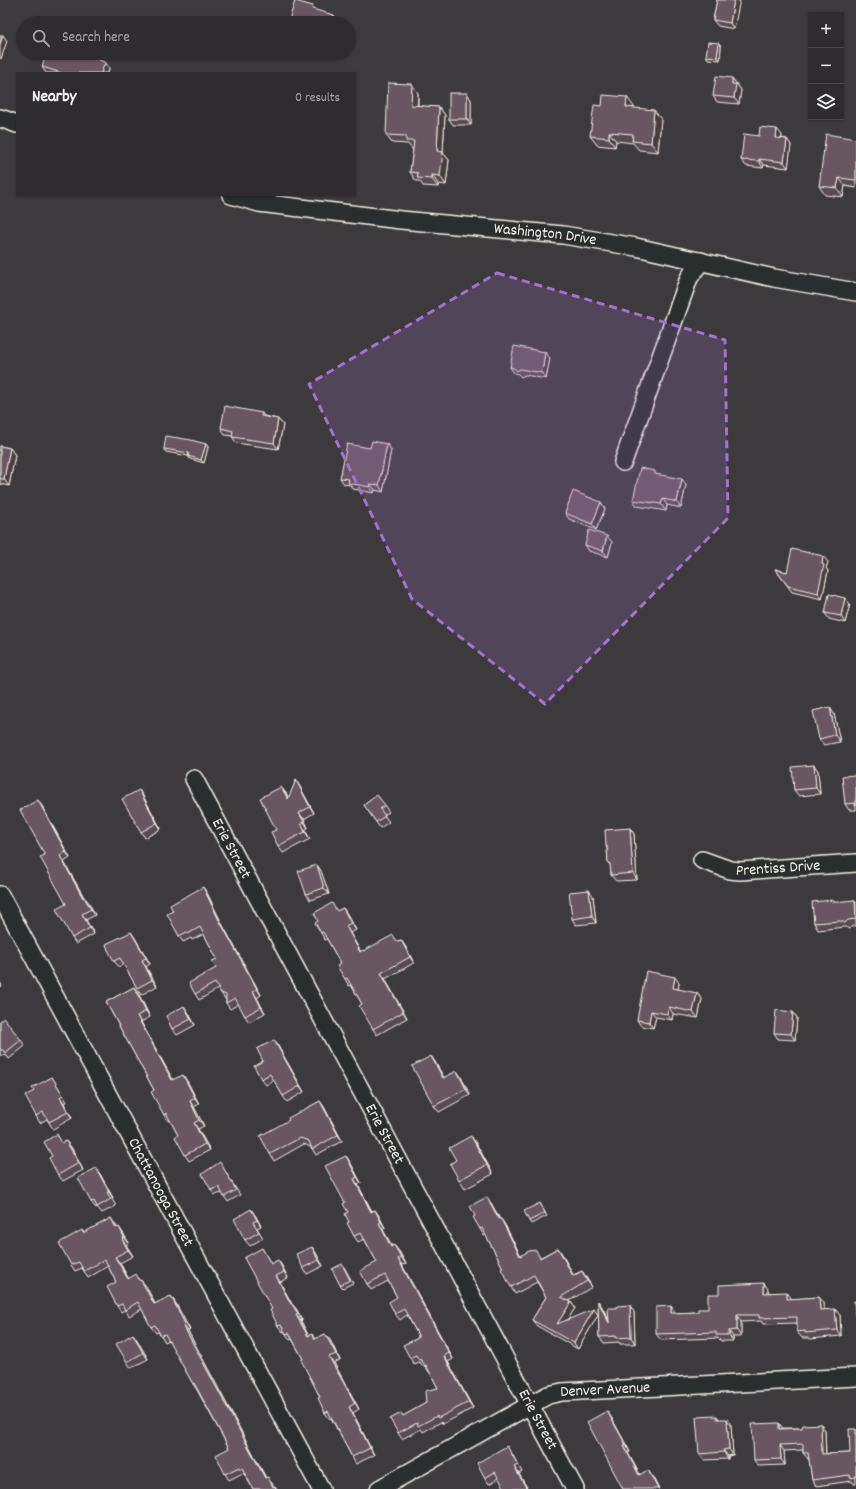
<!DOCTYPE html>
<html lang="en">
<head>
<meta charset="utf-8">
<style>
  body { margin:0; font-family:Dekko,sans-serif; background:#363436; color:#f1f3f6 }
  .controls { position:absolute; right:12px; top:12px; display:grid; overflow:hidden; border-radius:0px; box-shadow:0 1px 3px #0004 }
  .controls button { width:36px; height:36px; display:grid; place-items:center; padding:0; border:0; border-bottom:1px solid #49484a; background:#2e2c2e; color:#f1f3f6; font:20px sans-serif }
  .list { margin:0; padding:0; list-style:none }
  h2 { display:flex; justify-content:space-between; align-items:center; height:52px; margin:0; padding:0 16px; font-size:17px }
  h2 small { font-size:13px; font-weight:400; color:#a7a7aa }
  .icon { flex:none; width:22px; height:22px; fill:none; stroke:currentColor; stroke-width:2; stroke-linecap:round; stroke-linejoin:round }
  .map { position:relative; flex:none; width:856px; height:1489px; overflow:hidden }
  .search { position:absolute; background:#2e2c2e; box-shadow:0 1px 3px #0004; left:16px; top:16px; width:340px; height:44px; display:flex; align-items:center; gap:10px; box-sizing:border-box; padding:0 14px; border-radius:22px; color:#a7a7aa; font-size:15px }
  .panel { position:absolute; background:#2e2c2e; box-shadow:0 1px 3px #0004; left:16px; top:72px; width:340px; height:124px; border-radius:0px }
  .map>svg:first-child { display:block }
</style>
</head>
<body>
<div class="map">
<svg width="856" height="1489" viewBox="0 0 856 1489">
  <rect width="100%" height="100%" fill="#3d3a3d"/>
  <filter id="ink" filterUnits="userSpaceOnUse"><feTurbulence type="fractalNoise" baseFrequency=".025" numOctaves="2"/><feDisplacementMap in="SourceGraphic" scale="8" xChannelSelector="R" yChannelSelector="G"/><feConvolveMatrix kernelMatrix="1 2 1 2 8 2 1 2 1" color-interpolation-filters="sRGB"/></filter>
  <g filter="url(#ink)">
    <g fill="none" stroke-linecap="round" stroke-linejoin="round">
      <defs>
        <g id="minor">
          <polyline points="0,118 17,124"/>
          <path id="s1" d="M231,195L259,203L401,220L563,235L636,247L774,278L856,292"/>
          <polyline points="623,462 689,278 701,261"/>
          <path id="s2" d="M194,779L575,1489"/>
          <path id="s3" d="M702,860L730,870L740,871L856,863"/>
          <path id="s4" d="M0,895L321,1489"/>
          <path id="s5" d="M379,1489L548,1395L562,1392L856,1377"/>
        </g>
      </defs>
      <!-- minor casing -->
      <use href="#minor" stroke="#f4f1e8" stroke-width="20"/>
      <!-- minor -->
      <use href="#minor" stroke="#2a2d2e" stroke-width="17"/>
    </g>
    <!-- wall -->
    <g fill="#594b53" stroke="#f4f1e8">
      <polygon points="717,0 734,29 718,26 713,20"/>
      <polygon points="721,46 720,60 708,59 706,56"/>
      <polygon points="257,53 266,53 265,55"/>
      <polygon points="60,54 105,62 109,68 108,73 46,73 42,67"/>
      <polygon points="732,78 741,90 739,104 717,102 713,96"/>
      <polygon points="418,93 418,106 439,107 445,115 443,153 449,160 446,185 438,184 438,187 423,186 420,181 416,181 410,172 413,149 412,149 408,144 392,143 386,135"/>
      <polygon points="467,93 471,100 471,125 453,125 449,119"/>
      <polygon points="634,107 634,108 661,119 658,152 639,150 633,143 616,141 615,147 597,145 590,136"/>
      <polygon points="782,135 781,138 787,139 791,145 788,168 764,165 763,168 746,166 741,160 759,136"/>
      <polygon points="856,139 856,188 845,186 843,197 825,195 819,186"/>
      <polygon points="550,358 546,379 525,375 521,377 518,374 514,373 510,367"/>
      <polygon points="262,413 264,416 278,419 283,425 278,449 236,443 232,436 225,435 221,428"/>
      <polygon points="206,444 208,447 204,463 190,459 188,456 166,452 164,449"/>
      <polygon points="387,444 391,450 383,492 375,490 374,493 353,489 350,485 344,484 340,478 370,448"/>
      <polygon points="0,446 10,448 15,455 9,486 0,484"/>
      <polygon points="686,485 681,508 667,505 666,511 637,506 633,500"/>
      <polygon points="601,502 605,509 596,530 569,519 565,513"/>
      <polygon points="612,542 608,557 589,551 585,545"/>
      <polygon points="828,562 826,568 828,571 822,599 792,592 775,569 787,572"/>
      <polygon points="850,604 845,623 829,619 825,613"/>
      <polygon points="834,714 840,742 824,745 819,739"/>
      <polygon points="814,765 818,771 820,794 799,796 794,790"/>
      <polygon points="856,775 856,810 849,810 845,804"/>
      <polygon points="296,780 300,787 314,813 304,819 308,828 305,830 310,839 283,853 278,846 276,830 286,793 289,798"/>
      <polygon points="139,790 143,796 161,829 145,838 141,832"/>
      <polygon points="377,795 389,812 384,815 389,822 380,828 364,805"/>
      <polygon points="42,806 70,858 64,862 84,897 89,903 95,915 86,920 94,934 76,944 72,938 66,904 45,855"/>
      <polygon points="630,828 634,834 637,880 616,881 611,875 611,866 608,863 607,848 606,846"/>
      <polygon points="317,865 321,871 329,894 310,900 306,894"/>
      <polygon points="207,893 222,924 261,995 257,998 265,1013 249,1022 245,1016 239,1004 230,1009 226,1003 226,999 225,999 218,989 199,1000 195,994 216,968 217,959 204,934 192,940 191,938 183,942 179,936"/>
      <polygon points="593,896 596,923 576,925 572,919"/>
      <polygon points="856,901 856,926 852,926 850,929 845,927 818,930 814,923 835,902"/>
      <polygon points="343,908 347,914 356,930 350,933 361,952 363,951 397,941 401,940 405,946 414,963 385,979 407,1018 377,1035 373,1029 362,1004 351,985 349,986 345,979 340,964 337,957 327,939 325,940 321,933 318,921"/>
      <polygon points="131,932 135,938 150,964 146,967 157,986 141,995 137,988 124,964 119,967 114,961"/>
      <polygon points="0,982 2,986 0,987"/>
      <polygon points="679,983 678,989 702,999 698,1018 673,1014 672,1020 656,1017 653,1028 641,1026 637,1020"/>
      <polygon points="134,987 138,993 150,1017 141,1022 173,1080 187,1081 199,1104 194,1107 204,1126 198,1129 210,1150 189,1161 185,1155 178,1135 170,1120 168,1121 164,1115 154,1090 106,1002"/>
      <polygon points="184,1006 188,1012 195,1025 177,1035 172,1029"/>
      <polygon points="793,1012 797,1018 795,1040 778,1039 774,1033"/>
      <polygon points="0,1021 21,1040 25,1046 9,1059 7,1056 0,1055"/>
      <polygon points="274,1040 278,1046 304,1092 287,1102 283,1096 274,1080 266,1085 261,1079 263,1061"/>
      <polygon points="431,1056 435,1062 444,1078 457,1071 461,1077 470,1095 439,1112 434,1106"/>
      <polygon points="52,1077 67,1102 64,1103 72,1118 53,1129 47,1119 40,1123 36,1116 34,1091"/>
      <polygon points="320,1101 324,1107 342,1141 316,1155 311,1147 304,1144 274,1161 270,1154 289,1120"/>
      <polygon points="471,1136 477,1145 493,1174 465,1189 459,1180 456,1160"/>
      <polygon points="63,1143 71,1147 83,1170 63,1181 58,1175 52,1156"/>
      <polygon points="346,1156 350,1162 361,1183 358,1185 372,1211 375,1210 379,1216 385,1228 383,1230 392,1246 399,1251 406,1264 402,1265 453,1359 448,1362 473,1408 443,1424 441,1422 423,1432 421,1429 402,1439 398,1433 401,1413 403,1416 426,1403 438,1388 430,1372 429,1372 425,1366 423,1367 420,1362 414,1364 410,1358 418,1338 418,1335 407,1315 400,1320 395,1314 397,1297 388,1281 371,1290 367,1284 377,1262 364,1239 358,1242 354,1236 349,1222 348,1212"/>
      <polygon points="223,1168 240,1195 228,1202 222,1193 215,1195 211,1190"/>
      <polygon points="100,1174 113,1198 112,1199 116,1206 102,1213 97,1207 96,1208 91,1202"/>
      <polygon points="491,1203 500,1219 501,1219 505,1225 520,1255 541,1257 558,1248 562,1254 573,1275 582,1271 586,1277 592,1287 569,1301 571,1302 575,1308 568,1319 598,1315 578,1349 537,1326 532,1320 546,1297 537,1282 515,1294 511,1287 503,1268 486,1235 484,1236 480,1229 475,1216"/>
      <polygon points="540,1203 547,1216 531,1224 529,1221"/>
      <polygon points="255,1215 261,1226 257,1228 263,1238 250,1246 245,1240"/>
      <polygon points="111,1218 117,1227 123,1233 129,1243 126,1245 133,1256 120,1263 128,1278 141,1281 146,1286 155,1304 171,1296 175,1302 190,1330 188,1331 266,1478 272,1483 274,1487 275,1486 277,1489 253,1489 245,1475 244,1475 243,1473 229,1480 225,1474 229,1448 197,1390 193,1384 169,1340 165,1342 159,1332 156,1333 151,1327 142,1309 129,1316 125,1310 121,1312 117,1306 116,1282 108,1266 88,1278 82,1268 75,1271 71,1265 82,1230 84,1233"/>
      <polygon points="312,1247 316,1253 323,1266 307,1274 303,1268"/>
      <polygon points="262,1248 271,1264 278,1260 282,1266 288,1278 280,1282 292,1304 297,1310 302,1320 301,1321 308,1336 312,1334 316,1339 325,1334 330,1340 340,1360 334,1363 359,1409 353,1413 374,1455 356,1464 352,1457 331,1418 330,1419 325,1413 320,1397 303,1359 292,1339 290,1340 284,1331 283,1332 278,1326 272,1309"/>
      <polygon points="344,1267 353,1283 343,1288 340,1285"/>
      <polygon points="768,1289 768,1292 791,1298 792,1299 819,1297 824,1303 824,1310 840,1315 841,1336 810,1339 808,1338 802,1338 797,1332 797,1323 763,1324 761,1321 741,1322 741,1337 733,1337 733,1341 721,1341 718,1338 661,1340 656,1334 671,1306 675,1313 698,1312 708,1309 719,1294"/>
      <polygon points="598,1301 602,1307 609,1320 634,1312 635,1344 620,1344 619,1342 604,1343 599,1337"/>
      <polygon points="133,1334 137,1340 148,1359 131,1368 127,1362"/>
      <polygon points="717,1416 719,1419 731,1425 733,1455 728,1456 728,1459 704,1460 699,1454"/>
      <polygon points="611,1417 630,1452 628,1453 640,1475 652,1476 623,1489"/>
      <polygon points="779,1423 782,1428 802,1428 821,1424 825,1430 826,1454 850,1453 856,1429 856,1484 854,1484 852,1481 816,1486 812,1480 809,1459 808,1459 803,1453 803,1450 784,1451 785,1465 758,1466 754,1460"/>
      <polygon points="511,1452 522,1472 519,1474 499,1478 489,1484 485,1478"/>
    </g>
    <!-- shaded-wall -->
    <g fill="#493d43" stroke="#f4f1e8">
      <polygon points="734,0 740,0 734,29 730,23"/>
      <polygon points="334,15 338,21 337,23 331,23"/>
      <polygon points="3,35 7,41 1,59 0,58 0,44"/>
      <polygon points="719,43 721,46 720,60 717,57"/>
      <polygon points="105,62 109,68 108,73 101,73"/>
      <polygon points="732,78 741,90 739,104 734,98 732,84"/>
      <polygon points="412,84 418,93 417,114 411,105"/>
      <polygon points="467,93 471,100 471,125 467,119"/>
      <polygon points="627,97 634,107 633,116 626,107"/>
      <polygon points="439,107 445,115 443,153 449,160 446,185 440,176 437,151"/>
      <polygon points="654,110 661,119 658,152 651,143"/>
      <polygon points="777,129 782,135 781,144 776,138"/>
      <polygon points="609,132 616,141 615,147 609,138"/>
      <polygon points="787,139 791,145 788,168 784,162"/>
      <polygon points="759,159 764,165 763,168 759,161"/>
      <polygon points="432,175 438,184 438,187 432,179"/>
      <polygon points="839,178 845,186 843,197 837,188"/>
      <polygon points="545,352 550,358 546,379 542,373"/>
      <polygon points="278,419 283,425 278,449 274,443"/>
      <polygon points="206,444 208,447 204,463 201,460"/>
      <polygon points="387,444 391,450 383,492 379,485"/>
      <polygon points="10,448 15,455 9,486 4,479"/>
      <polygon points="682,479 686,485 681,508 677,502"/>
      <polygon points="370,484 375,490 374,493 370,487"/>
      <polygon points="663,499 667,505 666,511 661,504"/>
      <polygon points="601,502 605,509 596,530 592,524"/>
      <polygon points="607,536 612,542 608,557 603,551"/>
      <polygon points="823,556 828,562 826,568 828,571 822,599 818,593 822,564"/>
      <polygon points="845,598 850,604 845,623 841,616"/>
      <polygon points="830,707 834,714 840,742 835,735"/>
      <polygon points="814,765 818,771 820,794 816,788"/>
      <polygon points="296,780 300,787 314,813 310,807"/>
      <polygon points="281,787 286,793 292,805 288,799"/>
      <polygon points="139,790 143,796 161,829 157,823"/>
      <polygon points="38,800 42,806 70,858 66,852"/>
      <polygon points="299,813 304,819 308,828 304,822"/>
      <polygon points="301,823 305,830 310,839 305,832"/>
      <polygon points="630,828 634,834 637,880 633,873"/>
      <polygon points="60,856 64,862 87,904 83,898"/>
      <polygon points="317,865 321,871 329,894 324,888"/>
      <polygon points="203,887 207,893 222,924 261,995 257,989 218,918"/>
      <polygon points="589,890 593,896 596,923 592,916"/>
      <polygon points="84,897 89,903 95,915 91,909"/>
      <polygon points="343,908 347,914 356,930 351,923"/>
      <polygon points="82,914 86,920 94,934 90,928"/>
      <polygon points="346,926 350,933 364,958 360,952"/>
      <polygon points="131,932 135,938 150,964 146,958"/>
      <polygon points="401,940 405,946 414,963 410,957"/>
      <polygon points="142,960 146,967 157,986 152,980"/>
      <polygon points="381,973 385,979 407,1018 403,1012"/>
      <polygon points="675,977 679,983 677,994 673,988"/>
      <polygon points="134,987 138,993 150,1017 146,1011"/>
      <polygon points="253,991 257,998 265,1013 261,1007"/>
      <polygon points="697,993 702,999 698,1018 693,1012"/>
      <polygon points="184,1006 188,1012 195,1025 191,1019"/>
      <polygon points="669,1007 673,1014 672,1020 667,1014"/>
      <polygon points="651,1011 656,1017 653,1028 649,1022"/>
      <polygon points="793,1012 797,1018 795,1040 791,1034"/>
      <polygon points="137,1016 141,1022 176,1086 172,1080"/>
      <polygon points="274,1040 278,1046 304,1092 300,1086"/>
      <polygon points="431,1056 435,1062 448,1085 443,1078"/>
      <polygon points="457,1071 461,1077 470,1095 466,1089"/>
      <polygon points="183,1075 187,1081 199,1104 195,1098"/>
      <polygon points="60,1097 64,1103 72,1118 68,1112"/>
      <polygon points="190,1101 194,1107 204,1126 199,1120"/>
      <polygon points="320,1101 324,1107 342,1141 338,1135"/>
      <polygon points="194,1123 198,1129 210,1150 205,1144"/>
      <polygon points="471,1136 477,1145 493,1174 487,1165"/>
      <polygon points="66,1141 71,1147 83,1170 79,1163"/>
      <polygon points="346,1156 350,1162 361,1183 357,1177"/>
      <polygon points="96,1168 100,1174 113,1198 109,1192"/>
      <polygon points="354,1179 358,1185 375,1218 371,1212"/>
      <polygon points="487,1197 491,1203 503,1226 499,1219"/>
      <polygon points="251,1209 255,1215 261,1226 257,1220"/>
      <polygon points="375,1210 379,1216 385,1228 381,1222"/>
      <polygon points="501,1219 505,1225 524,1262 520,1256"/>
      <polygon points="379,1223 383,1230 396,1253 391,1247"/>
      <polygon points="119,1227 123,1233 129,1243 124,1237"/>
      <polygon points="122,1239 126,1245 133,1256 128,1250"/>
      <polygon points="394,1245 399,1251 406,1264 401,1257"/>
      <polygon points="312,1247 316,1253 323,1266 318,1260"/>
      <polygon points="558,1248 562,1254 577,1282 573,1276"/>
      <polygon points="115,1257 120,1263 132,1285 128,1279"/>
      <polygon points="398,1259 402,1265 453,1359 449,1353"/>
      <polygon points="278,1260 282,1266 288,1278 284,1272"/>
      <polygon points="582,1271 586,1277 592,1287 587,1281"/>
      <polygon points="276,1276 280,1282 295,1311 291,1304"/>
      <polygon points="141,1280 146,1286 158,1310 154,1304"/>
      <polygon points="764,1283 768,1289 768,1299 764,1293"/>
      <polygon points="787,1292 791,1298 792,1305 787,1299"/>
      <polygon points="171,1296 175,1302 190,1330 185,1324"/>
      <polygon points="819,1297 824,1303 824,1316 820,1310"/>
      <polygon points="598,1301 602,1307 613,1329 609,1323"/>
      <polygon points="571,1302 575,1308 561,1330 557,1324"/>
      <polygon points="292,1304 297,1310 302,1320 298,1314"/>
      <polygon points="630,1305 634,1312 635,1344 631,1337"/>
      <polygon points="671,1306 675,1312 675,1319 671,1313"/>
      <polygon points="594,1309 598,1315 578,1349 574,1343"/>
      <polygon points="835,1309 840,1315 841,1336 837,1330"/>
      <polygon points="296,1315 301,1321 312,1342 308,1336"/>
      <polygon points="737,1315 741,1322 741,1337 737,1330"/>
      <polygon points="183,1325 188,1331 269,1484 265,1478"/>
      <polygon points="729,1331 733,1337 733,1341 729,1335"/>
      <polygon points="133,1334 137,1340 148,1359 143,1353"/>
      <polygon points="325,1334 330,1340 340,1360 336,1354"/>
      <polygon points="444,1356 448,1362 473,1408 469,1402"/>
      <polygon points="329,1357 334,1363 359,1409 355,1403"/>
      <polygon points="349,1407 353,1413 374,1455 370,1448"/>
      <polygon points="607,1411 611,1417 630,1452 626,1445"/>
      <polygon points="727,1419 731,1425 733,1455 729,1449"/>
      <polygon points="779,1423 783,1429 779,1429"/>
      <polygon points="821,1424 825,1430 826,1460 822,1454"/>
      <polygon points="780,1445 784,1451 785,1465 781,1459"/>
      <polygon points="624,1446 628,1453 643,1481 639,1475"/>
      <polygon points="723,1450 728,1456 728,1459 724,1452"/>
      <polygon points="514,1467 519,1474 528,1489 527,1489"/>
      <polygon points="648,1470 652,1476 659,1489 658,1489"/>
    </g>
    <!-- building -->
    <g fill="#685760" stroke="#f4f1e8">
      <polygon points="717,0 734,0 730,23 713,20"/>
      <polygon points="295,1 313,6 312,9 334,15 331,23 283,23 283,22 288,23"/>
      <polygon points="0,35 3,35 0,44"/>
      <polygon points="708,42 719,43 717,57 706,56"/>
      <polygon points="46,53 56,53 60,54 61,53 76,53 90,58 90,57 105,62 101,73 62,73 42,67"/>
      <polygon points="716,76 732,78 732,84 736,84 734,98 713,96"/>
      <polygon points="388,83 412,84 411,105 439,107 437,151 443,152 440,176 432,175 432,179 417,178 418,173 410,172 414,141 406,141 406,136 386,135"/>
      <rect x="449" y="93" width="18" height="26"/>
      <polygon points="603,95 627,97 626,107 654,110 651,143 632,141 633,134 609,132 609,138 590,136 594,105 602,106"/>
      <polygon points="760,127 777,129 776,138 787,139 784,162 759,159 759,161 741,160 744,134 759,136"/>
      <polygon points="826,134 856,139 856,180 839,178 837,188 819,186"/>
      <polygon points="514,346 545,352 542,373 520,369 517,371 514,368 510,367"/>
      <polygon points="225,406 262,413 261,416 278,419 274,443 232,437 233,431 221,428"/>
      <polygon points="166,436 191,440 206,444 201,460 188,456 189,453 164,449"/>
      <polygon points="372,441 387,444 379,485 370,484 370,487 348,483 349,479 340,478 347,444 370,448"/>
      <polygon points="0,446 10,448 4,479 0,479"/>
      <polygon points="640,468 655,471 655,474 682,479 677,502 663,499 661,504 633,500"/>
      <polygon points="573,491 601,502 592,524 565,513"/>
      <polygon points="589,530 607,536 603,551 585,545"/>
      <polygon points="792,549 823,556 822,564 824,565 818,593 788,586 775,569 787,572"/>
      <polygon points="829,594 845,598 841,616 825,613"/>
      <polygon points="830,707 835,735 819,739 813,711"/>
      <polygon points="814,765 816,788 794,790 792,767"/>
      <polygon points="856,775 856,806 855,806 855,803 845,804 842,776"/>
      <polygon points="296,780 310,807 299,813 304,822 301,823 305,832 278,846 271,832 276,830 260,798 281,787 288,799"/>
      <polygon points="139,790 157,823 141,832 122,799"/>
      <polygon points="377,795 385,805 380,809 385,816 376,822 364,805"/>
      <polygon points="38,800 66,852 60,856 83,898 84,897 91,909 82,914 90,928 72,938 56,909 66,904 40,857 45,855 20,810"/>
      <polygon points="630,828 633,873 611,875 610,864 608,863 607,846 606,846 605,830"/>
      <polygon points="317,865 324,888 306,894 298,871"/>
      <polygon points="203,887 218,918 257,989 253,991 261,1007 245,1016 235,998 226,1003 226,995 221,993 215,983 195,994 189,983 216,968 212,961 217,959 200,927 188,934 187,932 179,936 167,914 173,911 170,905"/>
      <polygon points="589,890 592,916 572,919 569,892"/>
      <polygon points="833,900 833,902 855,900 856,919 848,920 845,923 841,921 814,923 812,902"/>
      <polygon points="332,903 337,911 343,908 351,923 346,926 360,952 363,950 363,951 393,935 397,942 401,940 410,957 381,973 403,1012 373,1029 359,1006 362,1004 347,978 345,979 337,966 340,964 337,957 323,932 321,933 315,923 318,921 314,913"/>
      <polygon points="131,932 146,958 142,960 152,980 137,988 120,958 114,961 108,950 106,944"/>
      <polygon points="646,971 675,977 673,988 697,993 693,1012 669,1007 667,1014 651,1011 649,1022 637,1020"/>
      <polygon points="134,987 146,1011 137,1016 172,1080 183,1075 195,1098 190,1101 199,1120 194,1123 205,1144 185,1155 175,1137 178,1135 166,1113 164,1115 151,1092 154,1090 106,1002"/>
      <polygon points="184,1006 191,1019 172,1029 166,1016"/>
      <polygon points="776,1010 793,1012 791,1034 774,1033"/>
      <polygon points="4,1018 21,1040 5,1053 3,1050 0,1050 0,1021"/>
      <polygon points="274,1040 300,1086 283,1096 270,1074 261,1079 254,1066 263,1061 257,1049"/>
      <polygon points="431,1056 443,1078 457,1071 466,1089 434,1106 412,1066"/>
      <polygon points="52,1077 63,1095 60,1097 68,1112 49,1122 43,1112 36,1116 25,1096 34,1091 32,1088"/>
      <polygon points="320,1101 338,1135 312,1149 309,1141 300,1138 270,1154 260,1136 289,1120 288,1118"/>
      <polygon points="57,1134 62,1143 66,1141 79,1163 58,1175 49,1158 52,1156 44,1142"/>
      <polygon points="471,1136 487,1165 459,1180 450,1164 456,1160 449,1148"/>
      <polygon points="346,1156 357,1177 354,1179 371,1212 375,1210 381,1222 379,1223 391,1247 394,1245 401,1257 398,1259 449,1353 444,1356 469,1402 438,1418 437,1416 418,1426 417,1423 398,1433 390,1419 401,1413 403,1416 426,1403 425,1391 438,1388 426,1365 425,1366 421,1359 419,1360 416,1355 410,1358 403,1345 418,1338 418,1335 404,1309 395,1314 389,1302 397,1297 385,1275 367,1284 360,1271 377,1262 361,1233 354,1236 347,1223 349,1222 345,1214 348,1212 343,1204 345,1203 325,1166"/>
      <polygon points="220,1162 236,1190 224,1197 219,1187 211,1190 202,1174"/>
      <polygon points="96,1168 109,1192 107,1192 111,1199 97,1207 94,1201 91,1202 78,1178"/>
      <polygon points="487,1197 499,1219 501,1219 520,1256 529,1251 536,1250 540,1258 558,1248 573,1276 582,1271 587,1281 561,1297 571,1302 557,1324 594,1309 574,1343 532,1320 546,1297 534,1275 511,1287 501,1269 503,1268 482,1228 480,1229 473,1217 475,1216 470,1206"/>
      <polygon points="540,1203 545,1213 529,1221 524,1211"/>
      <polygon points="251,1209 257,1220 253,1222 259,1232 245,1240 234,1219"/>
      <polygon points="111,1218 116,1228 119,1227 124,1237 122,1239 128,1250 115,1257 128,1279 136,1274 140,1281 141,1280 154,1304 171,1296 185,1324 183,1325 265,1478 268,1477 273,1487 275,1486 276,1489 253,1489 242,1468 240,1469 239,1467 225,1474 216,1455 229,1448 194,1383 193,1384 165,1334 161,1336 155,1325 151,1327 138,1302 125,1310 122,1304 117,1306 107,1287 116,1282 105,1260 84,1271 79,1262 71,1265 59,1243 82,1230 83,1233"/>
      <polygon points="312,1247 318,1260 303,1268 296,1254"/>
      <polygon points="262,1248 271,1264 278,1260 284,1272 276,1276 291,1304 292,1304 298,1314 296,1315 308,1336 312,1334 315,1339 325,1334 336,1354 329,1357 355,1403 349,1407 370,1448 352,1457 328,1411 325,1413 318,1398 320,1397 301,1360 303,1359 289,1333 286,1334 281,1325 278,1326 270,1310 272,1309 244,1258"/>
      <polygon points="342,1264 350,1280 340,1285 332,1269"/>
      <polygon points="764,1283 764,1293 787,1292 787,1299 819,1297 820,1310 835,1309 837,1330 805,1333 805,1331 797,1332 797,1317 759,1318 759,1315 737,1315 737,1330 729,1331 729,1335 716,1335 716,1332 656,1334 656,1307 671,1306 671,1313 698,1312 698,1309 708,1309 708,1294 719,1294 719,1285"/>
      <polygon points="598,1301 609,1323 608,1308 617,1308 617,1306 630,1305 631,1337 616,1338 616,1336 599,1337"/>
      <polygon points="854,1301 856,1301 856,1315 855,1315"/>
      <polygon points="133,1334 143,1353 127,1362 116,1344"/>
      <polygon points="607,1411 626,1445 624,1446 639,1475 648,1470 658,1489 623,1489 587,1422"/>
      <polygon points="717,1416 717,1419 727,1419 729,1449 723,1450 724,1452 699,1454 696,1417"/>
      <polygon points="779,1423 779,1429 802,1428 803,1425 821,1424 822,1454 850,1453 849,1429 856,1429 856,1477 850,1478 850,1475 812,1480 808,1453 803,1453 803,1444 780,1445 781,1459 754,1460 752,1424"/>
      <polygon points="507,1446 518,1465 514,1467 527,1489 505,1489 495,1472 485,1478 477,1463"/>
    </g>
  </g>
  <!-- marked area -->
  <path fill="#a571cd" fill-opacity="0.2" stroke="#a571cd" stroke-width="3" stroke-dasharray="8 5" stroke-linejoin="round" d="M497,273L725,340L728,518L545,704L412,599L309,384Z"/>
  <g text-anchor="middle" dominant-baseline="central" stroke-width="3" stroke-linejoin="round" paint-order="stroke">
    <!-- street labels -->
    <g font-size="16" fill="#f4f1e8" stroke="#2a2d2e">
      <text stroke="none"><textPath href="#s1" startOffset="317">Washington Drive</textPath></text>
      <text stroke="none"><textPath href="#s2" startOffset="79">Erie Street</textPath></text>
      <text stroke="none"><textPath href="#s3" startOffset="78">Prentiss Drive</textPath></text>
      <text stroke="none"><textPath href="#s2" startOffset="403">Erie Street</textPath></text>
      <text stroke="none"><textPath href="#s4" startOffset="338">Chattanooga Street</textPath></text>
      <text stroke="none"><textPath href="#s5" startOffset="251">Denver Avenue</textPath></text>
      <text stroke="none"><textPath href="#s2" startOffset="727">Erie Street</textPath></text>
    </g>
  </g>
</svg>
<div class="controls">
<button>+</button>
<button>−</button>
<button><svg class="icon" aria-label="layers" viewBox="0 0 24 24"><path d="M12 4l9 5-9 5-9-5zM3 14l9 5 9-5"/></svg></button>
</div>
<div class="search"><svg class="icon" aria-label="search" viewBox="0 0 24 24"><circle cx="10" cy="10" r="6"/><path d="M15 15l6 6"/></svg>Search here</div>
<section class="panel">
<h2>Nearby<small>0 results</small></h2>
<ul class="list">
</ul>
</section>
</div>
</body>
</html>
